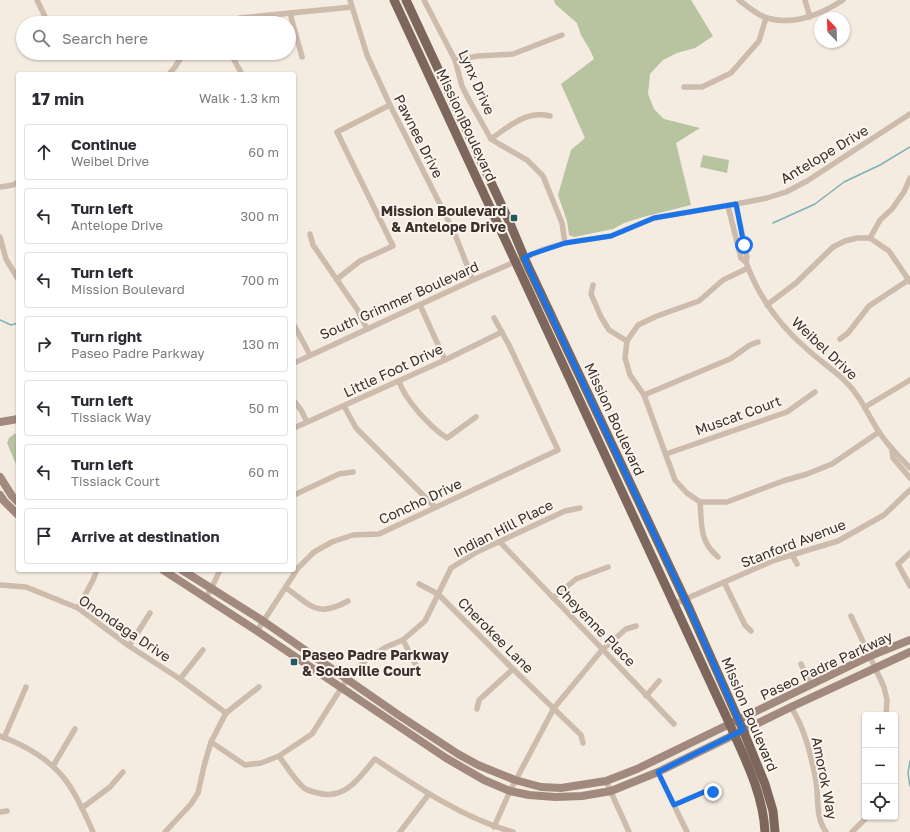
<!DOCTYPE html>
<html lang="en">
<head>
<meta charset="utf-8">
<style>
  body { margin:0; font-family:"Golos Text",sans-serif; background:#f7f7f7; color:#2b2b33 }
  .controls { position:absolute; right:12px; bottom:12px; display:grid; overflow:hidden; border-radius:4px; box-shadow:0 1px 3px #0004 }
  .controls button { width:36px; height:36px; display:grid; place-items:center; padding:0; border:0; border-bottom:1px solid #e1e1e2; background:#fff; color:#2b2b33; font:20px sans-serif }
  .compass { position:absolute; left:814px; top:12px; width:36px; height:36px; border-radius:50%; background:#fff; box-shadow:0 1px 3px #0004; rotate:337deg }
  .stop { position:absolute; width:12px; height:12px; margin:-9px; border:3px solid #1a73e8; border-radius:50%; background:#fff }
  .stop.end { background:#1a73e8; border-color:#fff; box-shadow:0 1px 4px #0008 }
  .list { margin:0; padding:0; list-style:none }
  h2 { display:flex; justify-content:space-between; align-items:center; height:52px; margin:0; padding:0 16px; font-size:17px }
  h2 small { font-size:13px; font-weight:400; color:#7c7c81 }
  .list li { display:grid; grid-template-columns:26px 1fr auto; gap:12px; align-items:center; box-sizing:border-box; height:56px; margin:0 8px 8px; padding:0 8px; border:1px solid #e1e1e2; border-radius:4px }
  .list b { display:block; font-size:15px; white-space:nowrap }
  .list p { margin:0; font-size:13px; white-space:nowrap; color:#7c7c81 }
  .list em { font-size:13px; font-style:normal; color:#7c7c81 }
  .icon { flex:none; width:22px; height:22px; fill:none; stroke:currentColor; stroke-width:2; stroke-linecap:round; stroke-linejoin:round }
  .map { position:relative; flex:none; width:910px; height:832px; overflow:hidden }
  .search { position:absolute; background:#fff; box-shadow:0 1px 3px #0004; left:16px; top:16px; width:280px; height:44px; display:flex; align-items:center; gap:10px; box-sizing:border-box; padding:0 14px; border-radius:22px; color:#7c7c81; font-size:15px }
  .panel { position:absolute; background:#fff; box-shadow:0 1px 3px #0004; left:16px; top:72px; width:280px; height:500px; border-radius:4px }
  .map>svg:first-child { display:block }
</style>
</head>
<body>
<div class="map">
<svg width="910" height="832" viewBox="0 0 910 832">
  <rect width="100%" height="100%" fill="#f4ebe1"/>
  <!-- green -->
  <g fill="#b8c4a0">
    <polygon points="554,0 691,0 713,36 695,48 677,53 663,60 650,74 648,94 654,109 664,119 700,128 676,143 691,205 643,217 624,223 613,229 574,237 569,235 567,221 558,195 571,150 585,138 561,84 594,59 590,50 581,35 577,23 555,4"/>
    <polygon points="703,155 729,160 727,173 700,167"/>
    <polygon points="14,434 18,434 18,469 7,443 9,438"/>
  </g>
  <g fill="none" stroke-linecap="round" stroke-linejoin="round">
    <!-- stream -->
    <g stroke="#7fb0b2" stroke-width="1.5">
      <polyline points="773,223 815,204 844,182 880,165 910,147"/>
      <polyline points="0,320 11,325 18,323"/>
      <polyline points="910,761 908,773 910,786"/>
    </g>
    <!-- street -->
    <g stroke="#cdbbac" stroke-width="5.5">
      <polyline points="37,0 48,23"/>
      <polyline points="350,0 367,55 390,105 454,232 473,280"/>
      <polyline points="424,0 455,60 462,86 469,100 491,139 499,144 527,160 543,176 562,223 565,243"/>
      <path d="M739,0C747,6 757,15 767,18C793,26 822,14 843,0"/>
      <polyline points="805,0 810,17"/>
      <polyline points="290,13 302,57"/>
      <polyline points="222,23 240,18 352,7"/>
      <polyline points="230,53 242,74"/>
      <polyline points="455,60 478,56 513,54 562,35"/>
      <polyline points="169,74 175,67 184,53"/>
      <polyline points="684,87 702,87 731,73 759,41 766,18"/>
      <path d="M491,139C509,126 527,110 550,116"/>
      <polyline points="0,187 13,185 18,182"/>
      <path d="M736,204L747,257L746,262C758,296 780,326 808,350C820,361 834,370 845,381C860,395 868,415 879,432C888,446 899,456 910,468"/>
      <polyline points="728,206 741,258 746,262"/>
      <polyline points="310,234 313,245 357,309 367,329"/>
      <polyline points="0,237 6,259 18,279"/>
      <polyline points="870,238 880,220 892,209 904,192 910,178"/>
      <polyline points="748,268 723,280 699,301 657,316 638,325 627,341 625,358 630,375 644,395 675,480 687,493 700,502 727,502 783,481 807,474 832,464 879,432"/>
      <polyline points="337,279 360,261 393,246 337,132 390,105"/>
      <polyline points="593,285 591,294 601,317 609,330 627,341"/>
      <polyline points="420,305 445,360"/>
      <polyline points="767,305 796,283 833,247 845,241 857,238 870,238 889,251 910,282"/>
      <polyline points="294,325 310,355"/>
      <polyline points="840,339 848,333 869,306 910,279"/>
      <polyline points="294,363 473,280 542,250 565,243 611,236 654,218 736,204 767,198 786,192 807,181 910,114"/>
      <path d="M399,381C405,400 430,427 447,438L476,417"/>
      <polyline points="644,395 730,359 750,345 758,342"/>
      <polyline points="294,401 301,410 307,422"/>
      <polyline points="344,406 356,428 435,507"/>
      <polyline points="865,407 910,380"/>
      <polyline points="294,428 445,360 502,332"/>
      <polyline points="892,451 893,458 910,478"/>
      <polyline points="666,454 787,412 815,392"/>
      <polyline points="294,495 339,474 353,472"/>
      <path d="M700,502C702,525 699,541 718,557"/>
      <polyline points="500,542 674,724"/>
      <polyline points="910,553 898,564 910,586"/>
      <polyline points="792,555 797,564"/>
      <polyline points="724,582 745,625 751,631"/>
      <polyline points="419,584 438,594 513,669 581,735 583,743"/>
      <polyline points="0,585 26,587 78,608 129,646 180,679 226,713"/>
      <path d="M286,588C312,606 317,618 348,601"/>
      <polyline points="206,597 212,587 220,570"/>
      <polyline points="553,598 576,579 608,567"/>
      <polyline points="674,604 775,560 838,541 884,515 910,490"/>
      <polyline points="78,608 93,580 97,570"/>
      <polyline points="851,616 884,687 887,700 886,715"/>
      <polyline points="257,631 298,568 314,552 332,542 353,535 379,534 558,450 509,345 494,318"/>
      <polyline points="403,640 419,671"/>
      <polyline points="129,646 150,613"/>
      <polyline points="801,664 811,685"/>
      <polyline points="180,679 203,650"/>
      <polyline points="646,696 659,681"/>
      <path d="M791,707C805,729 811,755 816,781C819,798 815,817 826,832"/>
      <polyline points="477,709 479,700 513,669"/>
      <path d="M0,736C26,745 54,762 69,785C79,800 86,816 93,832"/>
      <polyline points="4,738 26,687"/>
      <polyline points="211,742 245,765 261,763 279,756 312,734 347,679 367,659 386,647 403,640 425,621 451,568 477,552 565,511 580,508"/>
      <path d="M279,756C287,767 294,779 304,788C308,791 314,792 318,793C345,801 360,777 375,759C417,787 465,819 513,832"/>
      <polyline points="53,766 75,729"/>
      <polyline points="658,772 687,832"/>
      <polyline points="606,781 629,832"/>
      <polyline points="674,805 704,792 713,792"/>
      <polyline points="82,808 110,787 123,772"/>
      <polyline points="0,812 7,811"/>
      <polyline points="494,827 510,791 554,708 602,650 626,629 636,626"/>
      <polyline points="165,832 191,804 198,793 204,766 211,742 226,713 259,687"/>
      <polyline points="400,832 429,794"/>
      <polyline points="852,832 867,817"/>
    </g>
    <!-- secondary -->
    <g stroke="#a18a7d" stroke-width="8">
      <polyline points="0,422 18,419"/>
      <polyline points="0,477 12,496 18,502"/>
      <polyline points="0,495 4,501 18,515"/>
      <polyline points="163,570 257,631 446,758 484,780 510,791 529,795 555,797 582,796 611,791 658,772 791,707 910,652"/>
      <polyline points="182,570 263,621 400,716 458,754 478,765 515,780 541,787 561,788 606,781 637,769 870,656 910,640"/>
    </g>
    <!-- primary -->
    <g stroke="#7d675c" stroke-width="9">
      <path d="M394,0L726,716C742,753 763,791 765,832"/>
      <polyline points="406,0 509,221 527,264 689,608 743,730 765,784 773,811 775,832"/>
    </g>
  </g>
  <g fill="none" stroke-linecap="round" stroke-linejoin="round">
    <!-- route -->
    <polyline stroke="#1a73e8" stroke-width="5" points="713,792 704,792 674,805 658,772 743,730 689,608 524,258 532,254 565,243 611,236 654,218 736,204 744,245"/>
  </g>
  <!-- markers -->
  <g fill="#1f5a5e" stroke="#fbf5ee" stroke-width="1.5">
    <rect x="510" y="214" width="8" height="8" rx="2"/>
    <rect x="290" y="658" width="8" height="8" rx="2"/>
  </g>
  <g text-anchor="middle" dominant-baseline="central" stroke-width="4" stroke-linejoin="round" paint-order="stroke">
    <!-- street labels -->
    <g font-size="14" fill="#3b302b" stroke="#fbf5ee">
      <text transform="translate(477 82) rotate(66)">Lynx Drive</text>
      <text transform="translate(467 125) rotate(65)">Mission Boulevard</text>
      <text transform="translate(419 136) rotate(63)">Pawnee Drive</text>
      <text transform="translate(824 154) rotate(-31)">Antelope Drive</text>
      <text transform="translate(399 300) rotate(-24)">South Grimmer Boulevard</text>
      <text transform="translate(825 348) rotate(43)">Weibel Drive</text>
      <text transform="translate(393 370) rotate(-25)">Little Foot Drive</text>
      <text transform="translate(738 415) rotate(-20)">Muscat Court</text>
      <text transform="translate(615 419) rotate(65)">Mission Boulevard</text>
      <text transform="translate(420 501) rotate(-25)">Concho Drive</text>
      <text transform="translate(503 528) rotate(-27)">Indian Hill Place</text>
      <text transform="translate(793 543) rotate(-21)">Stanford Avenue</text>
      <text transform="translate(596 625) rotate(46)">Cheyenne Place</text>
      <text transform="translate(125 628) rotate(34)">Onondaga Drive</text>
      <text transform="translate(496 635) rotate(45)">Cherokee Lane</text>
      <text transform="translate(826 665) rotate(-25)">Paseo Padre Parkway</text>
      <text transform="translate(750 714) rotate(67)">Mission Boulevard</text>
      <text transform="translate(825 778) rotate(79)">Amorok Way</text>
    </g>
    <!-- poi labels -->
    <g font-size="14" font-weight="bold" fill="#3b302b" stroke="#fbf5ee" text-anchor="end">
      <text x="506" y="210">Mission Boulevard<tspan x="506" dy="16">&amp; Antelope Drive</tspan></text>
      <text x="302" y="654" text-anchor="start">Paseo Padre Parkway<tspan x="302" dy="16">&amp; Sodaville Court</tspan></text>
    </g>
  </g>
</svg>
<div class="controls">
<button>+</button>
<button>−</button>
<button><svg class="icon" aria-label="locate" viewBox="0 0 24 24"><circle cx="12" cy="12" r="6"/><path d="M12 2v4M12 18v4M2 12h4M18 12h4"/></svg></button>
</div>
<svg class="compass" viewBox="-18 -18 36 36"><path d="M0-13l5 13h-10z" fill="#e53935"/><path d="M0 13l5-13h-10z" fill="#7c7c81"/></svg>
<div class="stop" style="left:744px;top:245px"></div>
<div class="stop end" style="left:713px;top:792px"></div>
<div class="search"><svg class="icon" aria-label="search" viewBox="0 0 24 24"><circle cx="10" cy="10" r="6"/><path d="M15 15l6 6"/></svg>Search here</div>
<section class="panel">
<h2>17 min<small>Walk · 1.3 km</small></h2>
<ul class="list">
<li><svg class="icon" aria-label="ahead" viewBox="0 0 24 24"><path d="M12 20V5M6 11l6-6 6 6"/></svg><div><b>Continue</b><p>Weibel Drive</p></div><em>60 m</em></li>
<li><svg class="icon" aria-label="left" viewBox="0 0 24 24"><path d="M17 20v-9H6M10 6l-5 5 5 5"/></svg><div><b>Turn left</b><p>Antelope Drive</p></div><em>300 m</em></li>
<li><svg class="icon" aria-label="left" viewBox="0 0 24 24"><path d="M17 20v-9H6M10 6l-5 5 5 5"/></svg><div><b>Turn left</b><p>Mission Boulevard</p></div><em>700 m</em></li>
<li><svg class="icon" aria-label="right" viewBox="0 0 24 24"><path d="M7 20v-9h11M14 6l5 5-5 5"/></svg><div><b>Turn right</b><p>Paseo Padre Parkway</p></div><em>130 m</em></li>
<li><svg class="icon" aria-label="left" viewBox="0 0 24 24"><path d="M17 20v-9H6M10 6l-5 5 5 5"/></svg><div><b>Turn left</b><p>Tissiack Way</p></div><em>50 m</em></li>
<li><svg class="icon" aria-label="left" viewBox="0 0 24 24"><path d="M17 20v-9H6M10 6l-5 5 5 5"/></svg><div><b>Turn left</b><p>Tissiack Court</p></div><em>60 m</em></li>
<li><svg class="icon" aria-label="arrive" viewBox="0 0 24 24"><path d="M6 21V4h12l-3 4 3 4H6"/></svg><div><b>Arrive at destination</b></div></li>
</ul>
</section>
</div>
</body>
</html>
